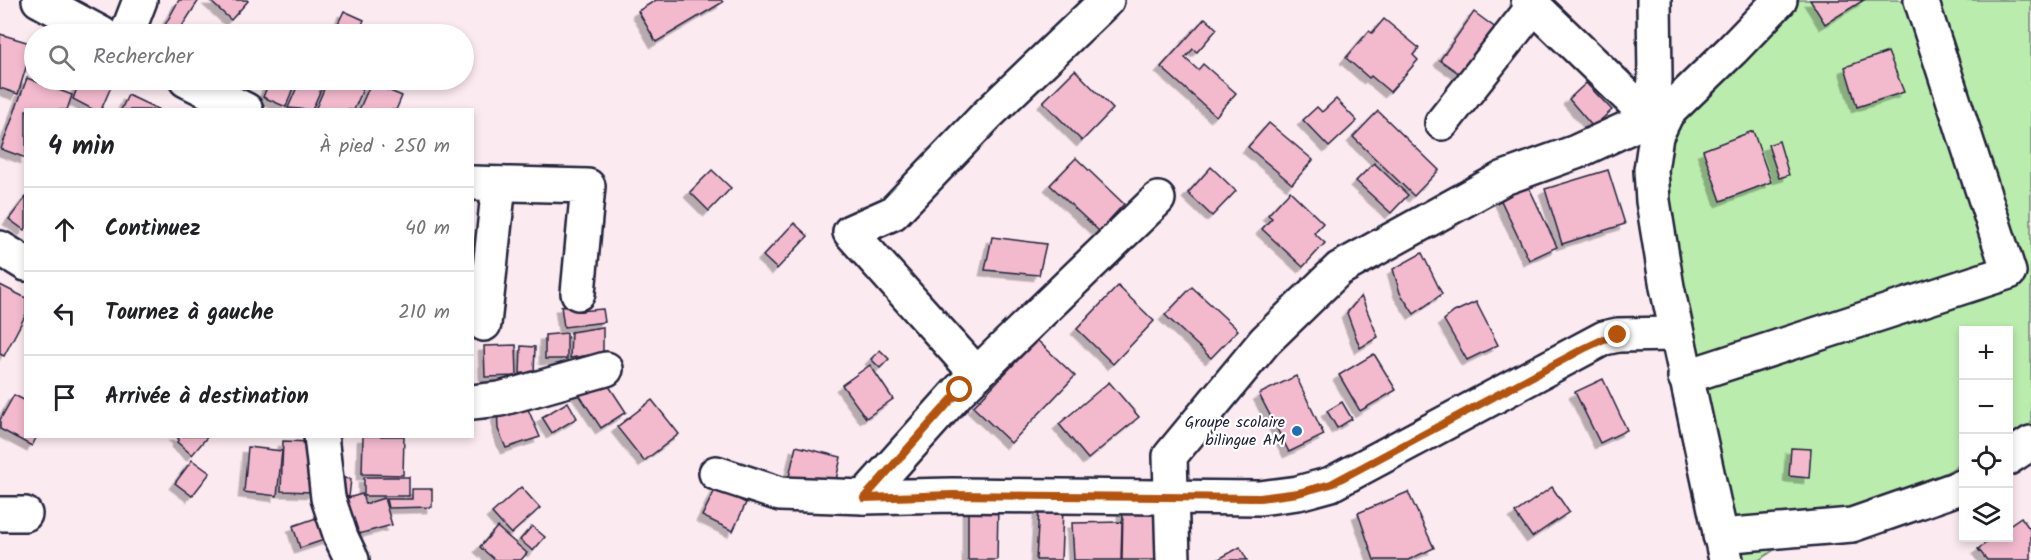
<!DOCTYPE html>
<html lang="fr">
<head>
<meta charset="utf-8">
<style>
  body { margin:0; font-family:Kalam,sans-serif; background:#f2f2f2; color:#202124 }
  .controls { position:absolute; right:18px; bottom:18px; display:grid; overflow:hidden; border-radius:0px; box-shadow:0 3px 9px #0003 }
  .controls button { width:54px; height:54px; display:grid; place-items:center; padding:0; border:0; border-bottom:2px solid #e0e0e0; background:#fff; color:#202124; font:30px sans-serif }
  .stop { position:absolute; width:18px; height:18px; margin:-14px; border:4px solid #b45309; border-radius:50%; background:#fff }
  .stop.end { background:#b45309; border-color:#fff; box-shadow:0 2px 6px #0008 }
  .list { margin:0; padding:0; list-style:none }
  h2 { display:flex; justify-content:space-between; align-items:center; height:78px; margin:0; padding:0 24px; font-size:26px }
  h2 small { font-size:20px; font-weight:400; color:#757577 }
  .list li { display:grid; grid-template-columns:39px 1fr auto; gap:18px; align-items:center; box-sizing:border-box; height:84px; padding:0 24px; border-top:2px solid #e0e0e0 }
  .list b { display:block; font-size:22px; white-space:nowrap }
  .list em { font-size:20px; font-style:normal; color:#757577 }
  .icon { flex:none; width:33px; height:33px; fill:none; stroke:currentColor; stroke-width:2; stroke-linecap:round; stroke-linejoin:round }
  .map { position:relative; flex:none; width:2031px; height:560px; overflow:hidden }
  .search { position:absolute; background:#fff; box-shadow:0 3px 9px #0003; left:24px; top:24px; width:450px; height:66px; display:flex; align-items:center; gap:15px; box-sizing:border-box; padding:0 21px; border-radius:33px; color:#757577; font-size:22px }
  .panel { position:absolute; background:#fff; box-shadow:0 3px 9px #0003; left:24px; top:108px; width:450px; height:330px; border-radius:0px }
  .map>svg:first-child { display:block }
</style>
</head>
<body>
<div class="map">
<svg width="2031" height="560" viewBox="0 0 2031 560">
  <defs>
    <filter id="shadow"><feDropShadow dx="-5.5" dy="5.5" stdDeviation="0" flood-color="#0004"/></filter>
  </defs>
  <rect width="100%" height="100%" fill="#fbeaf0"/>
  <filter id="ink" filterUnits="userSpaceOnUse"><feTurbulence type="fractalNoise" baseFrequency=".0167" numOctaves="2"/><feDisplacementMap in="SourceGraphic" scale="12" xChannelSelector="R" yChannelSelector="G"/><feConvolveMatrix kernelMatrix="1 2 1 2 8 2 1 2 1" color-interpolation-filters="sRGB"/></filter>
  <g filter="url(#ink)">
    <!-- green -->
    <polygon fill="#baedad" stroke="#6e8874" stroke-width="1.5" points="1799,0 2031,0 2031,426 2009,438 2008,330 1964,330 1963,463 1928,483 1830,513 1759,560 1726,560 1660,156 1691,98 1725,81 1786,19"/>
    <!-- building -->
    <g fill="#f3bace" stroke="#22223b" stroke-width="1.5" filter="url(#shadow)">
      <polygon points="179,0 199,0 177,34 164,27"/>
      <polygon points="209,0 247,0 248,1 231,20"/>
      <polygon points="656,0 721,0 723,2 656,42 638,11"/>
      <polygon points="1810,0 1864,0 1825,24"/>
      <polygon points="344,11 364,20 358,34 333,34"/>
      <polygon points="1474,12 1501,32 1467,79 1440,60"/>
      <polygon points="1205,18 1217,29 1197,52 1193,49 1185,58 1198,70 1203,64 1236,93 1216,116 1161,67"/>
      <polygon points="1384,19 1419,48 1413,55 1418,60 1390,92 1371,76 1369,78 1346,58 1369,31 1372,33"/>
      <polygon points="0,34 33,44 18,94 0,88"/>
      <polygon points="1888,52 1904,92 1857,107 1845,67"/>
      <polygon points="1075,70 1113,109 1082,141 1043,102"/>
      <polygon points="27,78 72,95 67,110 26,110 26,158 1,149"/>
      <polygon points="80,80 114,80 101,110 94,110 73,99"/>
      <polygon points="212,80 250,80 240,96"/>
      <polygon points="270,80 289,80 295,82 286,107 263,97"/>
      <polygon points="300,80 325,80 312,110 288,108"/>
      <polygon points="328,80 362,80 366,82 354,110 315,110"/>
      <polygon points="371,83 402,96 396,110 359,110"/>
      <polygon points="1586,83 1612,110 1593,127 1569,99"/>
      <polygon points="128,95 160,110 121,110"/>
      <polygon points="1336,99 1357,121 1329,147 1303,120 1317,107 1322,112"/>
      <polygon points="1378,111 1439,170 1414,196 1353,137"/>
      <polygon points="1269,123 1313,160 1292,184 1248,147"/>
      <polygon points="1753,131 1771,182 1721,201 1703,150"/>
      <polygon points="1779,141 1789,175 1779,178 1768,145"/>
      <polygon points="1076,158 1124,204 1099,231 1050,185"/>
      <polygon points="1374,163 1408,195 1391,213 1356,181"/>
      <polygon points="1211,167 1236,191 1212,216 1188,193"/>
      <polygon points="712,170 731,188 709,211 690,192"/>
      <polygon points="1608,170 1625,224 1562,244 1545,189"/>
      <polygon points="1525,179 1557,247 1529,260 1497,192"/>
      <polygon points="1290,191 1323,223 1314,233 1325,243 1303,267 1262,229 1272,218 1268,215"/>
      <polygon points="26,197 26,228 24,230 9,219"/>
      <polygon points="794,223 808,236 777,269 763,256"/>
      <polygon points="992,237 1046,244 1039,275 985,270"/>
      <polygon points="1422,253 1442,294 1414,314 1400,293 1393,269"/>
      <polygon points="0,285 26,298 26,314 4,356 0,354"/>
      <polygon points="1118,286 1154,321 1113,364 1077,329"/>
      <polygon points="1192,287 1238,330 1211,358 1165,315"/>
      <polygon points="1361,296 1378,337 1360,348 1347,313"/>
      <polygon points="1476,302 1498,345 1467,360 1444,320 1454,312"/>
      <polygon points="579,304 579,311 603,309 605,322 564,327 561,306"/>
      <polygon points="603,327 603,353 570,358 571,332"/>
      <polygon points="567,333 567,359 545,359 545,335"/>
      <polygon points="1037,340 1075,376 1011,443 973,407"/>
      <polygon points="516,345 517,376 485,377 484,346"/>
      <polygon points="521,346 535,347 534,374 520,373"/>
      <polygon points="880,350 889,359 880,368 871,359"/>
      <polygon points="1374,354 1396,390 1360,411 1339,375"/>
      <polygon points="870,365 893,399 866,418 842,385"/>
      <polygon points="1296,376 1324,435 1289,452 1259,394"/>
      <polygon points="1603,379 1627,430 1600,443 1575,392"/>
      <polygon points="605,380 626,412 601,428 574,387"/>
      <polygon points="1109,382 1139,417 1088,459 1059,424"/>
      <polygon points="14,395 26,401 26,436 37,436 32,446 0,429 0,420"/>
      <polygon points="524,400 540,437 506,448 498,429 497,405"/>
      <polygon points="652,400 679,434 644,461 617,427"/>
      <polygon points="568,402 577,418 552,433 542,417"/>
      <polygon points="1342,402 1352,419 1337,428 1327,411"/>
      <polygon points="175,436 208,436 192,455 177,442 179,439"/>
      <polygon points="363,436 404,436 403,475 362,474"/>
      <polygon points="283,441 315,442 313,492 281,491"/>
      <polygon points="796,446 841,457 834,489 789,477"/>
      <polygon points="248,447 282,451 277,496 244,492"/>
      <polygon points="1791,448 1811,449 1809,478 1789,476"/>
      <polygon points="192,460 210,473 192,496 175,483"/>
      <polygon points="336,477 351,479 349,497 334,495"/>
      <rect x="364" y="477" width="45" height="19"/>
      <polygon points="521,487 540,508 511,534 492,513"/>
      <polygon points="1552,487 1569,512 1532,537 1515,513"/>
      <polygon points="716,488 746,503 733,531 702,516"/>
      <polygon points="412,489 432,489 432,507 388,508 386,499 412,499"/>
      <polygon points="1408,492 1434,548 1408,560 1374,560 1358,513"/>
      <polygon points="362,494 365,504 384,498 392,525 351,536 341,500"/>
      <polygon points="968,504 998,504 997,560 968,560"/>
      <polygon points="1123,507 1158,508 1156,560 1122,560"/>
      <polygon points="1039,508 1063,509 1061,560 1036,560"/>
      <polygon points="322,516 330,538 300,548 293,526"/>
      <polygon points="2021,517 2031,531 2031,560 1987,560 1978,549 1993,538 2008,538 2008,526"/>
      <polygon points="1122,522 1121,560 1074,560 1072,523"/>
      <polygon points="532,526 545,537 533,551 520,540"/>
      <polygon points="497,527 527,553 521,560 495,560 480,547"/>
      <polygon points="1240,547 1247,560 1217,560"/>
    </g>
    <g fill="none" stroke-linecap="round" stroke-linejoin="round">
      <defs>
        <g id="minor">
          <polyline points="39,0 102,34"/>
          <polyline points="1528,0 1650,118 1655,80 1654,0"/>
          <polyline points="127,34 140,0"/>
          <polyline points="186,80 246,110"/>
          <polyline points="1442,123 1534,6"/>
          <polyline points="472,183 588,186 578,293"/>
          <polyline points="0,248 26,264"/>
          <polyline points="484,324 499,184"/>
          <polyline points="977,374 850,232 893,213 987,115 1107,0"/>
          <polyline points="1685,377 2009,272 1921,0"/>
          <polyline points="472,402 500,399 606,369"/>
          <polyline points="321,436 328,498 341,537 352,560"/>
          <polyline points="2008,458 2031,443"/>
          <polyline points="716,473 780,494 864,497 960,390 1158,199"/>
          <polyline points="864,497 952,495 1260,498 1298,493 1331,484 1604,338 1618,335 1676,334"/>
          <polyline points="0,514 25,514"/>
          <polyline points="1720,536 1852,525 1964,486"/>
          <polyline points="1173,560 1170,456 1265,341 1339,269 1504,178 1576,152 1650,118 1667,113"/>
          <polyline points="1726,560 1667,287 1653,201 1651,170 1656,136 1667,113 1732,50 1780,0"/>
        </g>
      </defs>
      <!-- minor casing -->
      <use href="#minor" stroke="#22223b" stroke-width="38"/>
      <!-- minor -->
      <use href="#minor" stroke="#fff" stroke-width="33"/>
    </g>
  </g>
  <g fill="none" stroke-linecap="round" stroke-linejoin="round" filter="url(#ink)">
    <!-- route -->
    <polyline stroke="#b45309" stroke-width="8" points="960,390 864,498 952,495 1260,498 1298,493 1331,484 1583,349 1604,339 1618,335"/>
  </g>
  <!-- markers -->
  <circle fill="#1f6fb2" stroke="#fff" stroke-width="2" cx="1297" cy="431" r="6"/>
  <g text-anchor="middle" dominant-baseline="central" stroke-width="4.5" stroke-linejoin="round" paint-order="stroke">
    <!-- poi labels -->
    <g font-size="16" fill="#22223b" stroke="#fff" text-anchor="end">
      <text x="1285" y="422">Groupe scolaire<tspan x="1285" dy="18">bilingue AM</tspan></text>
    </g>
  </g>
</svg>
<div class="controls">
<button>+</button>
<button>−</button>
<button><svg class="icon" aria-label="locate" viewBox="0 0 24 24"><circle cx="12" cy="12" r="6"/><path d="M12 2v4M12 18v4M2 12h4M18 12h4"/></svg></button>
<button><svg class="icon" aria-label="layers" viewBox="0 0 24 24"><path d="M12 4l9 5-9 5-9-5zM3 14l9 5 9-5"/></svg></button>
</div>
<div class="stop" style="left:960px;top:390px"></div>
<div class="stop end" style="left:1618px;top:335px"></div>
<div class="search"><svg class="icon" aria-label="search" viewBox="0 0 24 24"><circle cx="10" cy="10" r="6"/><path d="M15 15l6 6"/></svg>Rechercher</div>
<section class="panel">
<h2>4 min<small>À pied · 250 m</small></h2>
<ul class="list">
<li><svg class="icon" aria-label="ahead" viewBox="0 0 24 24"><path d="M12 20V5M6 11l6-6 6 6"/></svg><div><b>Continuez</b></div><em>40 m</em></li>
<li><svg class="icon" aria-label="left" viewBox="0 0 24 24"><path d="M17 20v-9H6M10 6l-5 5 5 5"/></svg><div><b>Tournez à gauche</b></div><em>210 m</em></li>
<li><svg class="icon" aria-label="arrive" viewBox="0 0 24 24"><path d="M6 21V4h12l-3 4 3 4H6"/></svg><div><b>Arrivée à destination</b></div></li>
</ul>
</section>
</div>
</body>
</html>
